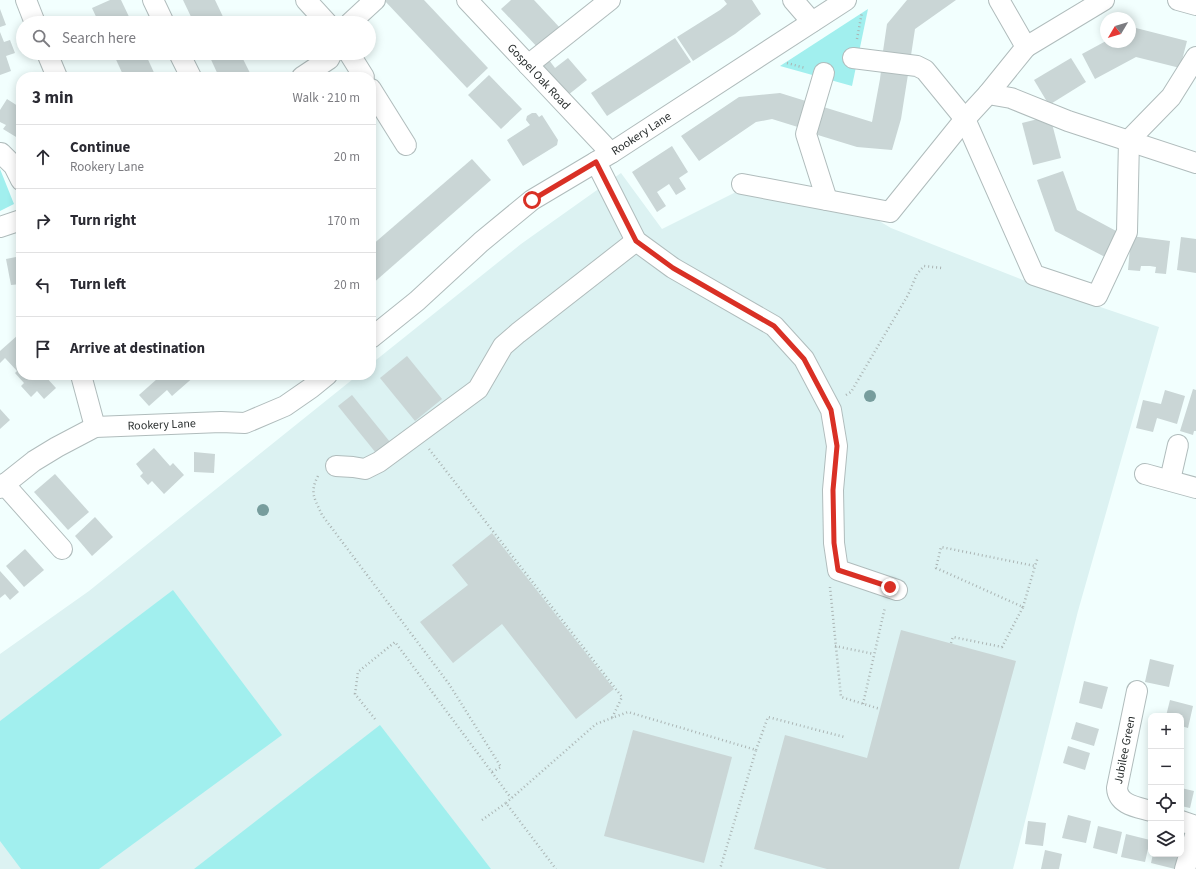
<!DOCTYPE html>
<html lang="en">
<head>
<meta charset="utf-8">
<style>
  body { margin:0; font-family:"Source Sans 3",sans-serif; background:#f7f7f7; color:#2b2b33 }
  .controls { position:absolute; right:12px; bottom:12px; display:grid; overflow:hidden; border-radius:8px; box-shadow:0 2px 10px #0003 }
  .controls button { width:36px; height:36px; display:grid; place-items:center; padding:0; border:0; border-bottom:1px solid #e1e1e2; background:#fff; color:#2b2b33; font:20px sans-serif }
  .compass { position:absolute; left:1100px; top:12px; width:36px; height:36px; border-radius:50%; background:#fff; box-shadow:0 2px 10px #0003; rotate:232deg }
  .stop { position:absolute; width:12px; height:12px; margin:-9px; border:3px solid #d93025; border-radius:50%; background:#fff }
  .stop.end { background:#d93025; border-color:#fff; box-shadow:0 1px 4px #0008 }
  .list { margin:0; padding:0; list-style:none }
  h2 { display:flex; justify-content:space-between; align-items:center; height:52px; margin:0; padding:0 16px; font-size:17px }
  h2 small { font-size:13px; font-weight:400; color:#7c7c81 }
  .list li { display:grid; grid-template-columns:26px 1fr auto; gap:12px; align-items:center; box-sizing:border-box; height:64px; padding:0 16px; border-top:1px solid #e1e1e2 }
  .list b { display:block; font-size:15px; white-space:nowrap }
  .list p { margin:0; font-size:13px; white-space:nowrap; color:#7c7c81 }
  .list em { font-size:13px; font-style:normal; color:#7c7c81 }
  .icon { flex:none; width:22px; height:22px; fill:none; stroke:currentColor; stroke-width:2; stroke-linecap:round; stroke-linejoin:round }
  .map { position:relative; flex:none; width:1196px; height:869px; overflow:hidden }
  .search { position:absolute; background:#fff; box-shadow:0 2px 10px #0003; left:16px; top:16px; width:360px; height:44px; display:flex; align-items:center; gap:10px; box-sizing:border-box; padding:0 14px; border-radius:22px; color:#7c7c81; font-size:15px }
  .panel { position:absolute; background:#fff; box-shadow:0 2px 10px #0003; left:16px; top:72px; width:360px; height:308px; border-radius:16px }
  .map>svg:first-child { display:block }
</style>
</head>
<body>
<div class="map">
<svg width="1196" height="869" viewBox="0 0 1196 869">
  <rect width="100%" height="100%" fill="#f2fffe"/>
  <!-- built -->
  <polygon fill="#dcf2f2" points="621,173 662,229 738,191 862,211 891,228 1033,284 1159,327 1078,611 1013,869 0,869 0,654 89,591 358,375 371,375 371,364 521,244"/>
  <!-- green -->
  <g fill="#a1efee">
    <polygon points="868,9 852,86 780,66"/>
    <polygon points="0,169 14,204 0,211"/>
    <polygon points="173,590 282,735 99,869 21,869 0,841 0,721"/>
    <polygon points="380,725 491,869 194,869"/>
  </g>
  <!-- building -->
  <g fill="#cad6d6">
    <polygon points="110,0 121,0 132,23 99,23 92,8"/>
    <polygon points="183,0 215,0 226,23 194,23"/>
    <polygon points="384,0 424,0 488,68 467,88"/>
    <polygon points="511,0 534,0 562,30 541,51 501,9"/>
    <polygon points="724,0 752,0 761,14 735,34 693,61 677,37 720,10 727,4"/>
    <polygon points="907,0 956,0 915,29 910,62 882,58 887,24"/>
    <polygon points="0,9 6,25 0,27"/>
    <polygon points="1132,27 1187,41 1180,68 1136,57 1095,79 1082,54 1106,41 1130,42 1130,28"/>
    <polygon points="0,32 4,42 10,40 15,53 6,56 11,71 0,75"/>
    <polygon points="675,38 691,62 607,116 591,93"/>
    <polygon points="113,53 145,53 156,77 124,77"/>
    <polygon points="208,53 240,53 252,77 219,77"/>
    <polygon points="568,58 587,80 568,95 542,65 549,60 555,68"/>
    <polygon points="1071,58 1086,82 1049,105 1034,80"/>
    <polygon points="882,63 909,68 901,119 892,150 857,147 808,132 817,105 872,122 880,79"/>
    <polygon points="489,75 522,109 501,129 468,95"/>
    <polygon points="780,93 809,102 801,128 772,119 756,122 699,161 681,136 739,97"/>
    <polygon points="7,99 21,108 21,140 3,129 6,125 0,122 0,110"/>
    <polygon points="532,113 536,113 539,117 542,115 558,140 557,145 523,166 507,140 530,125 526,120 527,116"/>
    <polygon points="1050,116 1061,158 1033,165 1022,123"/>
    <polygon points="672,146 688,172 679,178 686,189 676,195 669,184 657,192 666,206 657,212 632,172"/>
    <polygon points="472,159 491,180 371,285 371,246"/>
    <polygon points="1063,171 1077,210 1118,232 1105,257 1055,231 1037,180"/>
    <polygon points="1131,236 1170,241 1166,274 1155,273 1156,267 1150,266 1141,266 1140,271 1128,270"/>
    <polygon points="1181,237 1196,239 1196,273 1177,270"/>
    <polygon points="21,256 21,284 11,285 6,259"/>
    <polygon points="18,335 21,338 21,375 44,375 56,388 44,399 37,391 31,397 21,386 24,383 15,373 17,371 5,358 0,363 0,351"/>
    <polygon points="407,356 442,399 415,421 380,378"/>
    <polygon points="155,375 196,375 172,396 167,390 149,406 139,395 157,379 154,376"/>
    <polygon points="1193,389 1196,390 1196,431 1194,431 1193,435 1180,431"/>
    <polygon points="1165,390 1185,396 1177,424 1157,418 1153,432 1136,428 1143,400 1161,404"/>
    <polygon points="352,395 390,442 376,453 338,406"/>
    <polygon points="0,409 10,420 0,429"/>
    <polygon points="154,448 170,466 173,463 184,475 164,494 152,481 148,485 140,476 143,473 136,464"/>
    <polygon points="194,452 215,454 214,473 194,472"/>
    <polygon points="55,474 89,512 68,530 34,492"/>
    <polygon points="95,517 113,537 92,556 75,536"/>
    <polygon points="492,533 614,689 576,719 502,624 453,663 420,622 468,585 452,565"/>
    <polygon points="25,549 44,570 24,587 6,566"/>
    <polygon points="0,571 19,592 10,600 5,594 0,598"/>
    <polygon points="901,630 1016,661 959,869 827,869 754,849 785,735 867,758"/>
    <polygon points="1150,659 1174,665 1169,687 1145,682"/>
    <polygon points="1084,681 1108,687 1102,709 1079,703"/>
    <polygon points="1170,700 1193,706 1188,728 1181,726 1181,716 1166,716"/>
    <polygon points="1076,722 1099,729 1094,746 1071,739"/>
    <polygon points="633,730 732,757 704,863 604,836"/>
    <polygon points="1068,746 1090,753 1085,770 1063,763"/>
    <polygon points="1181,788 1194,791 1190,808 1181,806"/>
    <polygon points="1068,815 1091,821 1086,843 1062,838"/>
    <polygon points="1028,821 1046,823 1043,846 1025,844"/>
    <polygon points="1098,826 1122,832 1117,854 1093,848"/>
    <polygon points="1126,834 1150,840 1145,862 1121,857"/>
    <polygon points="1045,850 1062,854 1059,869 1041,869"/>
    <polygon points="1153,854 1178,854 1175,869 1151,863"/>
  </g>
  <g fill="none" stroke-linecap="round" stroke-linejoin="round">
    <defs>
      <g id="minor">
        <polyline points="26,0 35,23"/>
        <polyline points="153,0 164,23"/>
        <polyline points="306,0 327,23"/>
        <path id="s1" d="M467,0L611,153"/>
        <polyline points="793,0 812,22"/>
        <polyline points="1178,0 1196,5"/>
        <polyline points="350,23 375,0"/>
        <polyline points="1026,47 1104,0"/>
        <polyline points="47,53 57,77"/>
        <polyline points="179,53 191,77"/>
        <polyline points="349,53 364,77"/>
        <polyline points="853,58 917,66 925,70 965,119 1034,275 1097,296 1127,232 1129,140 1171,97 1196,57"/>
        <polyline points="528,65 610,0"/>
        <polyline points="824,73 806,134 827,200"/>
        <polyline points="302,77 329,59 332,53"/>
        <polyline points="371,89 406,145"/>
        <polyline points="988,94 1026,47 999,0"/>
        <polyline points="1,153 14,166 21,180"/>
        <polyline points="596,162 636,241 673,268 774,326 804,359 831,410 837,446 833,490 834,543 838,570 897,590"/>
        <polyline points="742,184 890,212 965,119 988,94 1011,98 1068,121 1196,163"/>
        <polyline points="0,227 21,220"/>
        <path id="s2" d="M371,338L417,301L481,242L532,200L611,153L846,0"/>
        <polyline points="81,375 95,427"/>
        <polyline points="336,466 353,467 365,469 379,462 478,389 503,346 518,333 636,241"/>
        <polyline points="1145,474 1196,488"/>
        <polyline points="1170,480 1178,445"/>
        <polyline points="4,484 62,549"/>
        <path id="s3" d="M0,488L34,461L57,447L95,427L221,422L245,423L285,406L311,388L327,375"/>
        <path d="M1137,691L1117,788C1118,805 1137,807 1151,811"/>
        <polyline points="1181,821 1196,826"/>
        <polyline points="1185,869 1196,832"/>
      </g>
    </defs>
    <!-- minor casing -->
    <use href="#minor" stroke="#b0bcbc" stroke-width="22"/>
    <!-- path -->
    <g stroke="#aab4b3" stroke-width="2.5" stroke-dasharray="1 3" stroke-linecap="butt">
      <polyline points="857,39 862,12"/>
      <polyline points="787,63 805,68"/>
      <polyline points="846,395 851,392 908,295 917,274 924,266 942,268"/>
      <polyline points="429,449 622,697 612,718"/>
      <path d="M318,476C309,493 315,499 322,515L449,684L501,767L492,772"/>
      <polyline points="830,587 841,697 880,709"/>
      <polyline points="1023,607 1035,566"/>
      <polyline points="951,643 953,637 1002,647 1023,607 936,568 941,547 1035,566 1038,557"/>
      <polyline points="835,646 874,654"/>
      <polyline points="863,704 885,607"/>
      <polyline points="375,719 355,694 358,672 395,642 511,798"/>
      <polyline points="756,750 768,717 844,737"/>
      <polyline points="506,803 596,724 628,712 756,750 720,869"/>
      <polyline points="482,820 506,803 556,869"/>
    </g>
    <!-- minor -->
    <use href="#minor" stroke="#fff" stroke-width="20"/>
  </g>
  <!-- trees -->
  <g fill="#779d9d">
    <circle cx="870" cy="396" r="6"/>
    <circle cx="263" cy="510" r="6"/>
  </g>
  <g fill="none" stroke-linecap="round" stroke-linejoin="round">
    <!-- route -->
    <polyline stroke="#d93025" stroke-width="5" points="532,200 596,162 636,241 673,268 774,326 804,359 831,410 837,446 833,490 834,543 838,570 890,587"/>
  </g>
  <g text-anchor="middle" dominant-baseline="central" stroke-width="3" stroke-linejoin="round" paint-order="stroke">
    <!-- street labels -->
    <g font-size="12" fill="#282d2d" stroke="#fff">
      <text stroke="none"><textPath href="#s1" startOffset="105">Gospel Oak Road</textPath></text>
      <text stroke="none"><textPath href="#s2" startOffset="340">Rookery Lane</textPath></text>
      <text stroke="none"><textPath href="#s3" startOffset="180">Rookery Lane</textPath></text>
      <text transform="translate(1125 750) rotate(-79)">Jubilee Green</text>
    </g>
  </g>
</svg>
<div class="controls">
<button>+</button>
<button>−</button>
<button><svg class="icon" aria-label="locate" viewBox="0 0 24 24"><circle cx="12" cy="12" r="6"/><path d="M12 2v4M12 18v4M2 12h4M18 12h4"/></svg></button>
<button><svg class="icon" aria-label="layers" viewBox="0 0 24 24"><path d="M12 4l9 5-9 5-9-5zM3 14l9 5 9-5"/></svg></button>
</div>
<svg class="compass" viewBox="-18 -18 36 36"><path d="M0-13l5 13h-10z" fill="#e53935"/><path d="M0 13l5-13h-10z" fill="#7c7c81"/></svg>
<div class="stop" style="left:532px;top:200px"></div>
<div class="stop end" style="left:890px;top:587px"></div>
<div class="search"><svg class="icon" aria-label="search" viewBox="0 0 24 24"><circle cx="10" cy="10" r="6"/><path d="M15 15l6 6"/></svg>Search here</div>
<section class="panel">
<h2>3 min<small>Walk · 210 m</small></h2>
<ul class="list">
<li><svg class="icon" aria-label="ahead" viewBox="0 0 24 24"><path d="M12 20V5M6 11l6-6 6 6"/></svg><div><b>Continue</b><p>Rookery Lane</p></div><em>20 m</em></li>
<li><svg class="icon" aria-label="right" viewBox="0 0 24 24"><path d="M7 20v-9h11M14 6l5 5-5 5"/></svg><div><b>Turn right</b></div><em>170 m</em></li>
<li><svg class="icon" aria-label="left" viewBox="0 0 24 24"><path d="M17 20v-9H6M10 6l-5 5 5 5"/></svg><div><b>Turn left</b></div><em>20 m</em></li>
<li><svg class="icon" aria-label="arrive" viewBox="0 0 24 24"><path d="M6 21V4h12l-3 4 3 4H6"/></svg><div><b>Arrive at destination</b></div></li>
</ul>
</section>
</div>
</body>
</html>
